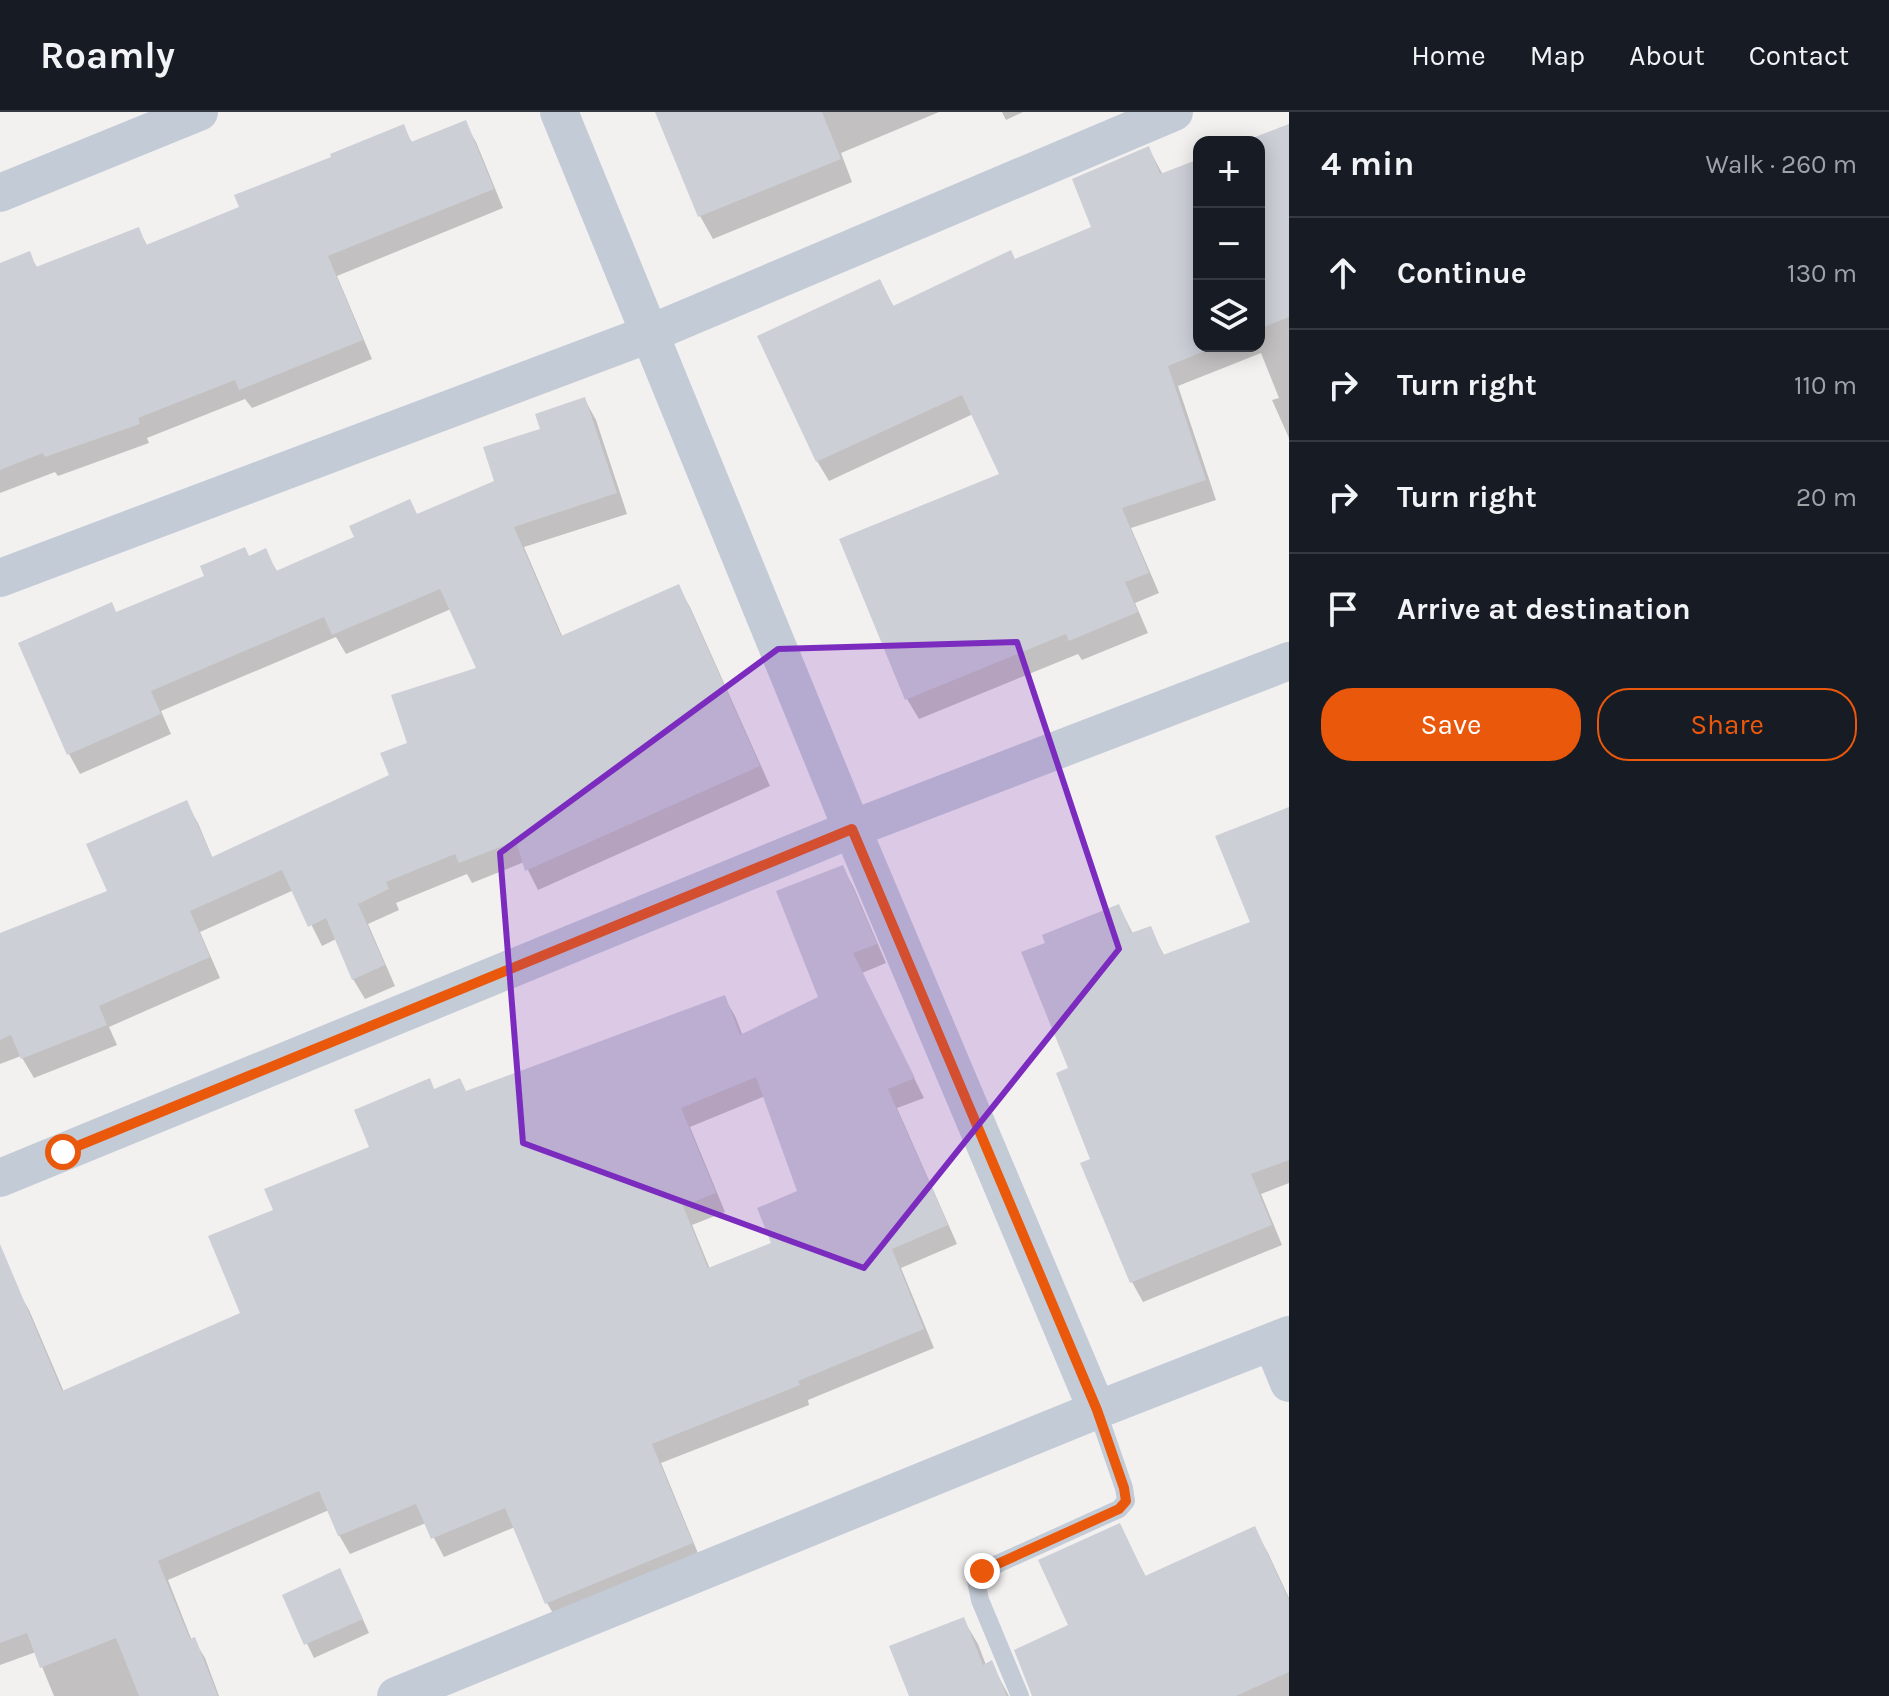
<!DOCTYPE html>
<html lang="en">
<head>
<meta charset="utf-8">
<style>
  body { margin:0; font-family:Karla,sans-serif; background:#20242c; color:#f1f3f6 }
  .controls { position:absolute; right:24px; top:24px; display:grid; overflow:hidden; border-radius:16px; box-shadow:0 4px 20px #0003 }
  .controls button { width:72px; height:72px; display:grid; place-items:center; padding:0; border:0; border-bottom:2px solid #363941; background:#171b24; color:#f1f3f6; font:40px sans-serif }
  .stop { position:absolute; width:24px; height:24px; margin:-18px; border:6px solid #ea580c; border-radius:50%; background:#fff }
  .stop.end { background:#ea580c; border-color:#fff; box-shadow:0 2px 8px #0008 }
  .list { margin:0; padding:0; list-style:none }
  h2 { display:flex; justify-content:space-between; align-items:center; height:104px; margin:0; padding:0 32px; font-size:34px }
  h2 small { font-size:26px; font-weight:400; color:#9ea1a6 }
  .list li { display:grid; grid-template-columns:52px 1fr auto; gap:24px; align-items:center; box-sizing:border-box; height:112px; padding:0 32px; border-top:2px solid #363941 }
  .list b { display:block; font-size:30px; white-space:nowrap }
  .list em { font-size:26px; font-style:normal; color:#9ea1a6 }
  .actions { display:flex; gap:16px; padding:24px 32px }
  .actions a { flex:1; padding:18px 0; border:2px solid #ea580c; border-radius:32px; text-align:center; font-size:28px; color:#ea580c }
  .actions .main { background:#ea580c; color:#fff }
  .icon { flex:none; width:44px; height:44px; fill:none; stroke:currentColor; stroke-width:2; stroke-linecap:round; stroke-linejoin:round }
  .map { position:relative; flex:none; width:1289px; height:1584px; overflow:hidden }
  header { display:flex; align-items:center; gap:48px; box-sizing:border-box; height:112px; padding:0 40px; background:#171b24; border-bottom:2px solid #363941 }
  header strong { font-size:38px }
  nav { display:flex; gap:44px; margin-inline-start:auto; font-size:28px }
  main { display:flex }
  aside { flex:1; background:#171b24 }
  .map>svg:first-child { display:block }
</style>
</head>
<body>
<header>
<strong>Roamly</strong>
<nav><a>Home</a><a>Map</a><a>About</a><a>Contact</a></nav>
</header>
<main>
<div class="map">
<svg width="1289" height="1584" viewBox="0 0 1289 1584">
  <rect width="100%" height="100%" fill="#f3f0f0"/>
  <!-- shadow -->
  <g fill="#0003" fill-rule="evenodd">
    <polygon points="657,0 939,0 841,41 852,70 713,127 700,104"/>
    <polygon points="1002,0 1023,0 1006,8"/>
    <polygon points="465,11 476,30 503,96 337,164 372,247 252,296 245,287 147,326 149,331 58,364 55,360 0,381 0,153 29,142 38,157 138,117 148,135 242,96 334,46 403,15 413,32"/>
    <polygon points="1289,14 1289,326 1272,288 1279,286 1261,241 1178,274 1216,388 1131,416 1159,481 1135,491 1148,521 1082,548 1078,542 919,607 907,587 1002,363 973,302 829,369 817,349 880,170 894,195 1094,116 1149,37 1163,63 1199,49 1199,234 1259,234 1259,30 1248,30"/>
    <polygon points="585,288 596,308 627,402 524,435 563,526 678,475 690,495 770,674 538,778 524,750 472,771 467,762 396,791 399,798 368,812 395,874 365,887 353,867 336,827 322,834 294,778 200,820 220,866 109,915 117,933 34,966 21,944 0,952 0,823 109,781 186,691 198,711 213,747 392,664 409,632 479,557 451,497 346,542 336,525 161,599 171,622 80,662 69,642 117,502 265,439 278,461 497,370 542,318"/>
    <polygon points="1289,697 1289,1071 1261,1082 1282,1133 1143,1190 1132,1170 1083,1052 1093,1048 1048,832 1119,794 1133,822 1150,816 1165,845 1252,812"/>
    <path d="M842,755L853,774L886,851L862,861L924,986L897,996L957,1132L901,1156L934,1236L808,1288L809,1293L661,1351L702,1451L558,1510L547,1491L515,1415L444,1445L426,1411L350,1442L339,1423L329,1398L168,1468L192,1529L194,1528L205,1546L219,1584H54L36,1540L0,1553V1187L18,1179L29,1198L64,1280L243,1202L275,1099L372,1036L434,979L467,981L724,885L735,904L743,924L820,886ZM765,984L799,1080L774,1132L710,1157L692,1113L725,1100L690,1015Z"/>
    <polygon points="1119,1413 1146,1465 1254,1416 1268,1441 1289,1486 1289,1584 1033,1584 1071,1514"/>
    <polygon points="347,1472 369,1521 314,1546 284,1484"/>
    <polygon points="963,1507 978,1532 986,1553 991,1551 1009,1584 911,1584"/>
  </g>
  <!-- building -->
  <g fill="#cccfd6" fill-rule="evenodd">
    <polygon points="655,0 822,0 841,47 698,105"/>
    <polygon points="466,8 494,77 328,144 363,228 239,278 235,268 138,306 140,312 45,345 43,341 0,358 0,151 30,139 36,155 139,115 146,133 239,95 234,83 331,45 330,42 404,12 411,30"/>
    <polygon points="1289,12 1289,205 1259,217 1259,30 1242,30"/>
    <polygon points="1149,34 1160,62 1199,47 1199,234 1217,234 1168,254 1206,368 1122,396 1149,461 1125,470 1138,500 1069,529 1066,522 905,588 839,427 999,362 962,283 816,350 757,224 880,167 893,194 1011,138 1015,147 1091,115 1072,67"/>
    <polygon points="585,285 617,381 514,415 561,524 679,472 760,654 525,759 516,729 459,751 455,742 386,770 389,777 358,792 385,853 352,868 326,806 308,815 282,758 190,799 210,845 99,894 107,913 21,947 11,923 0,928 0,821 107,779 86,732 187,688 212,745 389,663 380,641 407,631 391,583 476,556 440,477 332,523 324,505 151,579 161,602 67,643 18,531 112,490 116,500 204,464 200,454 245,435 249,444 266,436 276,459 354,425 349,414 410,387 417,402 494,369 483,335 540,317 535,302"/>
    <polygon points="1289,695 1289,1048 1251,1062 1272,1113 1130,1171 1080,1051 1090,1047 1056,961 1068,956 1021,840 1045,831 1042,823 1119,792 1131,821 1151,814 1163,843 1250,810 1215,724"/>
    <path d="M843,753L877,832L853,841L915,966L888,977L948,1113L892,1137L924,1217L798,1269L800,1273L652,1332L693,1431L545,1492L505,1396L431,1427L416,1392L338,1424L319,1379L158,1449L190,1527L195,1525L218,1584H139L116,1526L40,1556L27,1521L0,1531V1132L62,1279L240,1201L208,1124L273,1098L264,1077L369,1035L354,998L430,966L434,977L460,966L466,979L725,883L740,923L818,885L776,779ZM756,965L797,1079L757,1096L771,1131L708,1156L683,1094L716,1081L681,996Z"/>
    <polygon points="1120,1411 1145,1464 1255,1414 1289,1488 1289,1560 1236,1584 1032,1584 1014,1538 1068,1513 1038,1448"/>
    <polygon points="340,1456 363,1507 304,1533 282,1483"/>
    <polygon points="964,1505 983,1553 992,1548 1007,1584 909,1584 889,1534"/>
  </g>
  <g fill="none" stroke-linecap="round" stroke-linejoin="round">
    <!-- lane -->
    <polyline stroke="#c3cbd6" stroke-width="18" points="1020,1584 980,1488 976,1469 982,1459 1119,1397 1126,1389 1124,1376 1097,1298"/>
    <!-- street -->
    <g stroke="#c3cbd6" stroke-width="38">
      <polyline points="559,0 852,717 1097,1298"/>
      <polyline points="0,81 199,0"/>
      <polyline points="0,466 649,222 1174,0"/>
      <polyline points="0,1066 852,717 1289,549"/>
      <polyline points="1272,1230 1289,1271"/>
      <polyline points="396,1584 1097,1298 1289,1223"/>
    </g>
  </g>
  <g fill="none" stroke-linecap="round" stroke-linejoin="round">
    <!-- route -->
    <polyline stroke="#ea580c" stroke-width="10" points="63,1040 852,717 1097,1298 1124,1376 1126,1389 1119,1397 982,1459"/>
  </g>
  <!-- marked area -->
  <path fill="#7b2cbf" fill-opacity="0.2" stroke="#7b2cbf" stroke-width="6" stroke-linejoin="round" d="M1017,530L1119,837L864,1156L523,1031L500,741L778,537Z"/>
</svg>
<div class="controls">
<button>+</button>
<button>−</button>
<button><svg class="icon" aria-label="layers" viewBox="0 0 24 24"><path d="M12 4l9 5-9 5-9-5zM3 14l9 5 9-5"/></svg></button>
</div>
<div class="stop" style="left:63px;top:1040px"></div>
<div class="stop end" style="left:982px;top:1459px"></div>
</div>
<aside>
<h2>4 min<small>Walk · 260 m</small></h2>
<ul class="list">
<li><svg class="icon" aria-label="ahead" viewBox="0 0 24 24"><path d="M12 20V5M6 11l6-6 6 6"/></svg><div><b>Continue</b></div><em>130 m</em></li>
<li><svg class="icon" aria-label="right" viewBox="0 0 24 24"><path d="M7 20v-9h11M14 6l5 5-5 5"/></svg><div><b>Turn right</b></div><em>110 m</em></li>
<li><svg class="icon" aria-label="right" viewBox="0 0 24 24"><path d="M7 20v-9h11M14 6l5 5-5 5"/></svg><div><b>Turn right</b></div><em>20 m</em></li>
<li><svg class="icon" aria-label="arrive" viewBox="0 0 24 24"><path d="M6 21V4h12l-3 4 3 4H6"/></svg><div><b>Arrive at destination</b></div></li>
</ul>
<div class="actions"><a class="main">Save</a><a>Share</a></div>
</aside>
</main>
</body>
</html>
